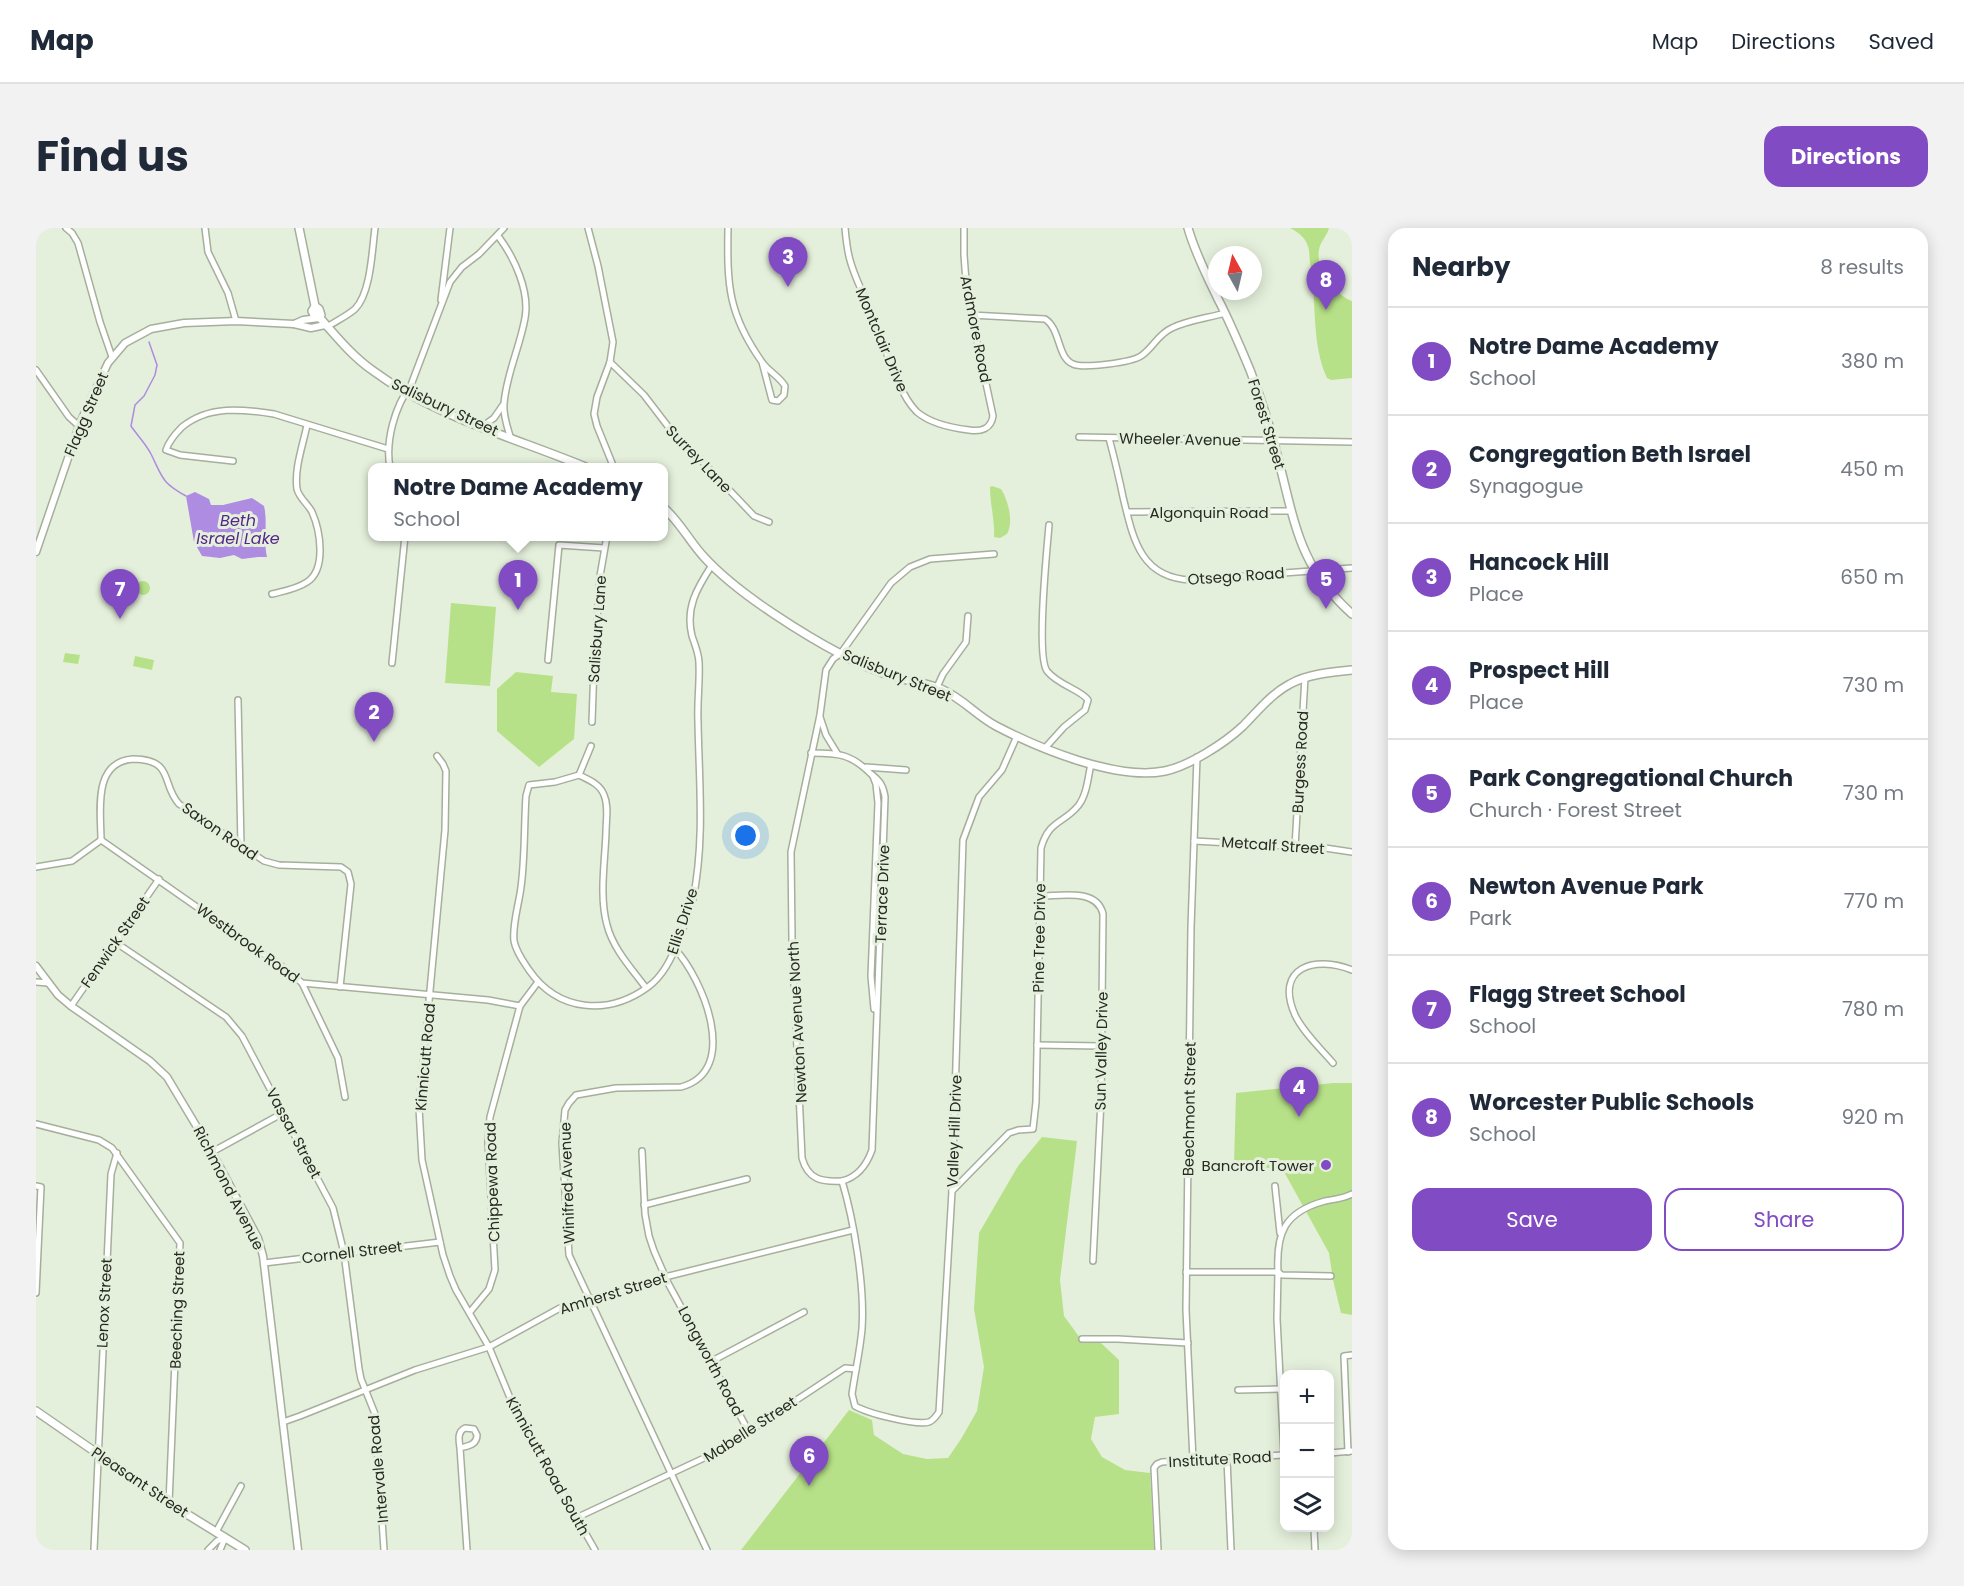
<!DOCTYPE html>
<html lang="en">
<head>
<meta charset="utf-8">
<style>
  body { margin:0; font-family:Poppins,sans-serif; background:#f2f2f3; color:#1f2937 }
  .controls { position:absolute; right:18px; bottom:18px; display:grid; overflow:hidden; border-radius:12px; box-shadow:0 3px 15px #0003 }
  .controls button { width:54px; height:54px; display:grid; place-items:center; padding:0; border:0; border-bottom:2px solid #e0e1e3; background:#fff; color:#1f2937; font:30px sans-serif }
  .compass { position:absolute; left:1172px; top:18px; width:54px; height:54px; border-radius:50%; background:#fff; box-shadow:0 3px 15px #0003; rotate:352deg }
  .you { position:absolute; left:710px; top:608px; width:21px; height:21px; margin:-15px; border:4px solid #fff; border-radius:50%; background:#1a73e8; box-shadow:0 0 0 9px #1a73e833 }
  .badge { display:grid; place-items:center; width:39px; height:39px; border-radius:50%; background:#804bc3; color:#fff; font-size:20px; font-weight:700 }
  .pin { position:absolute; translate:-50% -50px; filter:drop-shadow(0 2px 3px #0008) }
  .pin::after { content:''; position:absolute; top:32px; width:21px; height:18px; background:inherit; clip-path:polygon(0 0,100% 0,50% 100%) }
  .popup { position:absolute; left:332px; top:235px; width:300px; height:78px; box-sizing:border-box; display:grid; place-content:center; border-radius:12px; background:#fff; filter:drop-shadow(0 2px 4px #0005); font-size:20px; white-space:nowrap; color:#747a83 }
  .popup b { font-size:22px; color:#1f2937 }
  .popup::after { content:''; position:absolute; left:50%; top:100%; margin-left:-12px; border:12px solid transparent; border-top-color:#fff }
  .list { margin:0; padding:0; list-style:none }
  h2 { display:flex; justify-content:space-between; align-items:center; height:78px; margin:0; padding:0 24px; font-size:26px }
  h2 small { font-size:20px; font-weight:400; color:#747a83 }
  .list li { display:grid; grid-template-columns:39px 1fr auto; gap:18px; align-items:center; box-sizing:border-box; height:108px; padding:0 24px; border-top:2px solid #e0e1e3 }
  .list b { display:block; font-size:22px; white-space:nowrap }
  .list p { margin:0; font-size:20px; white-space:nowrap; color:#747a83 }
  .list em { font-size:20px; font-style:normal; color:#747a83 }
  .actions { display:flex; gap:12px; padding:18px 24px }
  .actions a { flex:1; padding:14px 0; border:2px solid #804bc3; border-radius:18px; text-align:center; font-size:21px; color:#804bc3 }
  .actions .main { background:#804bc3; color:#fff }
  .icon { flex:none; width:33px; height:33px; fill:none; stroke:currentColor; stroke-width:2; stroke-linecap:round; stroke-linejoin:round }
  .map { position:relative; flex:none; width:1316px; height:1322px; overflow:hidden; border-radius:18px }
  header { display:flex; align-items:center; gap:36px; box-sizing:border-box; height:84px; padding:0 30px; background:#fff; border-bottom:2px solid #e0e1e3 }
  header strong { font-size:28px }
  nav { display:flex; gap:33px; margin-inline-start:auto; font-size:21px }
  .intro { display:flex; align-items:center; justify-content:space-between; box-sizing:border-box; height:144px; padding:0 36px }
  h1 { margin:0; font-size:42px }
  .button { padding:15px 27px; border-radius:18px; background:#804bc3; color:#fff; font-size:21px; font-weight:700 }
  main { display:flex; gap:36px; padding:0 36px }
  aside { flex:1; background:#fff; border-radius:18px; box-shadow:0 3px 15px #0003 }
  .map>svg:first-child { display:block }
</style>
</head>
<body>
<header>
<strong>Map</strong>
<nav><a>Map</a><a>Directions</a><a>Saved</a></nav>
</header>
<div class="intro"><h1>Find us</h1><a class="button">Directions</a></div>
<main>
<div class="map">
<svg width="1316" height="1322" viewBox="0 0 1316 1322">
  <rect width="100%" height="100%" fill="#e5f0dc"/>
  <!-- green -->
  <g fill="#b7e188">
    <path d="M1254,0H1293C1291,8 1284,14 1283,22C1279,39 1300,68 1316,73V150L1295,152L1291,150C1275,115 1281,72 1274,34C1273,29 1274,21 1271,16C1269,9 1260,3 1254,0Z"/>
    <path d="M956,258L965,261C972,272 978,294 971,306L964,310L958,309C959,293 954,276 954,259Z"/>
    <circle cx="107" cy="360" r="7"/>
    <polygon points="415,375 460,379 454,458 409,455"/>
    <polygon points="29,425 44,427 42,436 27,434"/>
    <polygon points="99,428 118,432 116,442 97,438"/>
    <polygon points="480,444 517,448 515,464 541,466 538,511 503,539 461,503 461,461"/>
    <polygon points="1297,855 1316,855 1316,1087 1305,1085 1297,1052 1293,1025 1247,942 1198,935 1200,865"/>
    <polygon points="1006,909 1041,913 1024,1052 1028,1088 1047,1114 1065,1115 1083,1132 1083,1186 1059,1189 1055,1211 1066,1229 1089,1242 1114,1245 1118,1322 705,1322 813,1182 836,1192 838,1207 867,1226 891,1231 912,1230 925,1211 941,1183 948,1139 938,1081 943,1005 982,938"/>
  </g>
  <!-- water -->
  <path fill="#ad8ce1" d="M159,264L173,271L175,277H187L216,270L228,278C232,295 227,312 231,329H222L206,331L198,327L184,330L166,328L158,314L150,268Z"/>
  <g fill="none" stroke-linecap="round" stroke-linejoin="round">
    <!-- stream -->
    <path stroke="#ad8ce1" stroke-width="1.5" d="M113,114L121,137L119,147L108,168L99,177L95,198C101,207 110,216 115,226C127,250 125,254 150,268"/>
    <defs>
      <g id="minor">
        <polyline points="30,0 36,5 42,15 64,94 76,129"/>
        <polyline points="169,0 172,24 192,65 200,93"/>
        <polyline points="552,0 562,38 577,114 574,134 561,169 558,186 561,198 578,240"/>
        <path d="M692,0C691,57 692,86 726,134C733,144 743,148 749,158L748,167L742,173L736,172L726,134"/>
        <path d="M809,0C810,11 811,22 814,32C819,51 829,69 837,88C848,114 861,165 881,184C894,195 916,200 933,202C945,204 955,201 957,188L931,67L928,27V0"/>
        <path d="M462,8C478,29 494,63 489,90C484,119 470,147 468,176C467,187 471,198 474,208"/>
        <polyline points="405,72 414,0"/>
        <path d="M935,87L1009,91C1025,101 1021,130 1037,136C1048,141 1096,134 1105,128C1117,120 1122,106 1136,100C1152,92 1172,90 1189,85"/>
        <path d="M291,99C300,93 311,88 319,81C335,65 336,22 339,0"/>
        <polyline points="574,134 608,167 644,214 662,229 718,288 733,294"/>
        <polyline points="0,142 33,189 43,198"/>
        <polyline points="447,198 458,190 467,177"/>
        <polyline points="1043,209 1316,214"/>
        <path d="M1073,210C1078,229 1083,249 1087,269C1097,310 1104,350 1155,352L1316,340"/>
        <path d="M197,233L144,227L130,222C133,213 139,206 146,199C173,177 206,181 238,186L352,221"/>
        <path d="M354,240C349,213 359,178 375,157L414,54L426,39L443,26L468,0"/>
        <polyline points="1091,284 1254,283"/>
        <path d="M958,326L894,331L874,339L855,355L805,425L797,431L790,442L784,487L755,624L756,711L766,930C772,952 786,954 806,953C818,993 829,1059 826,1101C824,1123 819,1145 816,1166L819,1178C831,1185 880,1198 893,1194C898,1192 900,1188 903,1184L916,963L927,612L943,569L966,542L981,508"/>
        <path d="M236,366C248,363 261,361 271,354C291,341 284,302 276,284C272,276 263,270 261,261C258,241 267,217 271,197"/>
        <polyline points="512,432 523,317 568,320"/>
        <polyline points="356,435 369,308"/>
        <polyline points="901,459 907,446 930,414 932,388"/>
        <polyline points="202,472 205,618"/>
        <polyline points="784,489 790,507 801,525"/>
        <polyline points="556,494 558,437 564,348 571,308"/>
        <path d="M1009,520L1028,499L1049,482L1052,472C1045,462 1022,457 1011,443C1000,428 1011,321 1013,297"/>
        <path d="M775,525C803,525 815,526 835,546C844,553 847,557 849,569L836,922C831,936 822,949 806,953"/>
        <polyline points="401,528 407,536 410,543 409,602 383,880 386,932 407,1027 414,1048 420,1062 453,1119 477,1177 559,1322"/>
        <polyline points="830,539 870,542"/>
        <polyline points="543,547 555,518"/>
        <polyline points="837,548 840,556 842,575 835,748 838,781"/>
        <path d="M65,612C65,584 56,534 97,531C106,531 117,532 124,539C133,548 131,563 143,576L228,633L243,637L305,639L312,644L315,656L304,759"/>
        <polyline points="65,612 251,742 266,755 452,772 484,778"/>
        <polyline points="1158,613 1289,620 1316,624"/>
        <polyline points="1259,619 1269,449"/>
        <polyline points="0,639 36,633 65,612"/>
        <path d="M1004,668C1025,668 1061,660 1067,686L1065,872L1057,1033"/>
        <polyline points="79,714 190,789 206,808 297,980 308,1025 323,1141 325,1151 339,1186 348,1322"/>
        <path d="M639,721C667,751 705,843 645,859L580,860L540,867L533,875L529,882L526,915L533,1027L671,1322"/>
        <polyline points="0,754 12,755"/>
        <polyline points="266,755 302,830 309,869"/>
        <path d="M610,760C596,741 577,721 571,697C563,668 569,634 570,604C570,592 573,578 568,567C564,556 553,552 543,547L519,554L493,557L490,568C488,599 489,630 485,659C483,676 476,697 478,713C480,724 487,733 493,742C522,784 572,788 612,759C627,748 635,731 642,714C647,700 653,685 657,671C669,613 663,552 662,494C661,474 664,454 663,435C663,426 659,417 656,408C649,380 661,360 676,337"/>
        <polyline points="35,778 123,651"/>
        <polyline points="1001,817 1065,818"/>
        <path d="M1297,835C1284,820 1267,804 1259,787C1238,739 1279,727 1316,742"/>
        <polyline points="0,896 63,912 76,920 144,1015 133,1275"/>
        <polyline points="606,923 609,986 613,1008 618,1023 632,1055 713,1204"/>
        <polyline points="176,924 247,885"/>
        <polyline points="0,958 5,959 0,1065"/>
        <polyline points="1239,958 1244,1005"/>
        <path d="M916,963L973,905L982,902L997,901L1000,874L1005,620C1013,592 1027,596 1042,578C1051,567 1052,549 1055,536"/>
        <polyline points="608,977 711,951"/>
        <polyline points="228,1035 404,1014"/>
        <path d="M1150,1044H1242C1240,1005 1248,984 1289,973C1298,971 1307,971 1316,966"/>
        <polyline points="434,1084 453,1061 459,1042 452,914 454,889 484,778 502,754"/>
        <polyline points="1046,1111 1082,1111 1152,1115"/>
        <polyline points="676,1133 768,1084"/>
        <polyline points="1202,1162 1245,1161"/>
        <polyline points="247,1194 264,1188 379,1142 453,1119 524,1080 629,1049 817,1002"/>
        <path d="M424,1220C432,1218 441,1217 441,1207L438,1201L429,1200C421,1204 423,1212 424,1220L431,1322"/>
        <polyline points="1312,1224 1308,1128 1316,1127"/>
        <polyline points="1294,1225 1316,1223"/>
        <polyline points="1248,1227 1241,1091 1242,1044 1246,1047 1295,1048"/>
        <polyline points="1191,1231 1195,1322"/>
        <polyline points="1157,1232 1150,1082 1155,699 1161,529"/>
        <polyline points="540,1290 683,1223 809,1140 820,1141"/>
        <polyline points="1278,1300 1279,1322"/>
        <polyline points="180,1304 205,1258"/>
        <polyline points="58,1322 75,946 81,925"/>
        <polyline points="172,1322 181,1313 189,1309"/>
        <polyline points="184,1322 189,1310"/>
        <polyline points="1122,1322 1118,1240 1121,1236 1126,1234 1248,1227"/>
      </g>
      <g id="tertiary">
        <polyline points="258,96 267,92 283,90"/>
        <polyline points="0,324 44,195 72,135 89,115 115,101 148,95 200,93 258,96 275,100 289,97"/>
        <polyline points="0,738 22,767 35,778 114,833 131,849 176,924 222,1010 227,1028 262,1322"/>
      </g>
      <g id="secondary">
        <polyline points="263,0 279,78 276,83 279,89 284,90 285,87 283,81 279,78"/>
        <path d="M1152,0C1159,25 1171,48 1182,71C1194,94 1204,118 1214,142C1226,173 1236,205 1244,238C1260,301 1265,340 1316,386"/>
        <path d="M284,90C300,108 316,128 336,142C399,189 480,210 552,240"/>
        <path d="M628,280C644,294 654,314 668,329C688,351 714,370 738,386C774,410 819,437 859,449C876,454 892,455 907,462C927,471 941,488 960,498C1002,520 1081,553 1129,543C1153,538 1189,515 1207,498C1222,483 1235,466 1254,456C1272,446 1296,444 1316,442"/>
        <polyline points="0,1183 133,1275 209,1322"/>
      </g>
    </defs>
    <!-- minor casing -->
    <use href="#minor" stroke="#a5af9c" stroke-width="8"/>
    <!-- tertiary casing -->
    <use href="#tertiary" stroke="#a5af9c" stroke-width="9"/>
    <!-- secondary casing -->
    <use href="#secondary" stroke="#a5af9c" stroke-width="10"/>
    <!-- minor -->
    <use href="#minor" stroke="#fff" stroke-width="5"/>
    <!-- tertiary -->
    <use href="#tertiary" stroke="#fff" stroke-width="6"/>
    <!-- secondary -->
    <use href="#secondary" stroke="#fff" stroke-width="7"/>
  </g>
  <!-- markers -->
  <circle fill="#804bc3" stroke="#e5f0dc" stroke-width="2" cx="1290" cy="937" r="6"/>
  <g text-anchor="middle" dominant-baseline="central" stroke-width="6" stroke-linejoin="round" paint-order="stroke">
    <!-- street labels -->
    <g font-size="15" fill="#262a23" stroke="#e5f0dc">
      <text transform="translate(940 101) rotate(79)">Ardmore Road</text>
      <text transform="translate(846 112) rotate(67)">Montclair Drive</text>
      <text transform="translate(409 179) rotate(25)">Salisbury Street</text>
      <text transform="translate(50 186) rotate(-67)">Flagg Street</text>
      <text transform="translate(1231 196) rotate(73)">Forest Street</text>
      <text transform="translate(1144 211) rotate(1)">Wheeler Avenue</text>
      <text transform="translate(663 231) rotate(46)">Surrey Lane</text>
      <text x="1173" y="284">Algonquin Road</text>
      <text transform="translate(1200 348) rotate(-4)">Otsego Road</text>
      <text transform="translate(561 401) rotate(-86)">Salisbury Lane</text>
      <text transform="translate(861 447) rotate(22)">Salisbury Street</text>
      <text transform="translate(1264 534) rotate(-87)">Burgess Road</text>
      <text transform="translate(184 603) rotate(35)">Saxon Road</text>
      <text transform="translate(1237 617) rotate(4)">Metcalf Street</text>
      <text transform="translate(846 666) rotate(-88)">Terrace Drive</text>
      <text transform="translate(646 693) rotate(-72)">Ellis Drive</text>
      <text transform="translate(1003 710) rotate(-89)">Pine Tree Drive</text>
      <text transform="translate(79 714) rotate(-55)">Fenwick Street</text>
      <text transform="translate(212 715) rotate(36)">Westbrook Road</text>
      <text transform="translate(761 794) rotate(-93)">Newton Avenue North</text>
      <text transform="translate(1065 823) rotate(-89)">Sun Valley Drive</text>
      <text transform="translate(389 829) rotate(-85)">Kinnicutt Road</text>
      <text transform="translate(1153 881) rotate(-89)">Beechmont Street</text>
      <text transform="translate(918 903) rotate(-88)">Valley Hill Drive</text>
      <text transform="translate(258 905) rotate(62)">Vassar Street</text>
      <text transform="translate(456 954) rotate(-92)">Chippewa Road</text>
      <text transform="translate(531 955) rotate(-92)">Winifred Avenue</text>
      <text transform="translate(193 960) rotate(63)">Richmond Avenue</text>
      <text transform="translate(316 1024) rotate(-7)">Cornell Street</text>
      <text transform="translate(577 1065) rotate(-17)">Amherst Street</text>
      <text transform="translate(68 1075) rotate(-87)">Lenox Street</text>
      <text transform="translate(141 1082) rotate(-88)">Beeching Street</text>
      <text transform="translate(675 1133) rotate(62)">Longworth Road</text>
      <text transform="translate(714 1201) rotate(-33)">Mabelle Street</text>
      <text transform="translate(1184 1231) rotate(-3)">Institute Road</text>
      <text transform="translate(512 1238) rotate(61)">Kinnicutt Road South</text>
      <text transform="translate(342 1241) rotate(-95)">Intervale Road</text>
      <text transform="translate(104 1254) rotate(34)">Pleasant Street</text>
    </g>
    <!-- poi labels -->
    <g font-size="15" fill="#262a23" stroke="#e5f0dc" text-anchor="end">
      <text x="1278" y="937">Bancroft Tower</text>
    </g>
    <!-- water labels -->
    <g font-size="16" font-style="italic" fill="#542689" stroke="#e5f0dc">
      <text x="202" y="292">Beth<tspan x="202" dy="18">Israel Lake</tspan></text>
    </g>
  </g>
</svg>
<div class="controls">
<button>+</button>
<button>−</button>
<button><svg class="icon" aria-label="layers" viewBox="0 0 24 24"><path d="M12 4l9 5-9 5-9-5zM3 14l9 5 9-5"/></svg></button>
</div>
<svg class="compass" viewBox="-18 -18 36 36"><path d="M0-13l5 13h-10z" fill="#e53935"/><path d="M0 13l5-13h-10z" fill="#747a83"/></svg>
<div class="you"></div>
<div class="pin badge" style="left:482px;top:382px">1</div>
<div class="popup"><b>Notre Dame Academy</b>School</div>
<div class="pin badge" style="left:338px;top:514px">2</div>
<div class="pin badge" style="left:752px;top:59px">3</div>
<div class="pin badge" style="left:1263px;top:889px">4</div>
<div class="pin badge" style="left:1290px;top:381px">5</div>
<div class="pin badge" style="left:773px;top:1258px">6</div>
<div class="pin badge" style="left:84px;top:391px">7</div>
<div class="pin badge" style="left:1290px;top:82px">8</div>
</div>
<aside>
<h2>Nearby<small>8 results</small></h2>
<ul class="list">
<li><span class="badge">1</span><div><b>Notre Dame Academy</b><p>School</p></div><em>380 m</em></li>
<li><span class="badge">2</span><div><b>Congregation Beth Israel</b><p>Synagogue</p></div><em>450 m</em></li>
<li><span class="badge">3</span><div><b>Hancock Hill</b><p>Place</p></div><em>650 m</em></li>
<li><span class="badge">4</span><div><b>Prospect Hill</b><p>Place</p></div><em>730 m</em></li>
<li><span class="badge">5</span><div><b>Park Congregational Church</b><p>Church · Forest Street</p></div><em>730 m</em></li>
<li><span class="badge">6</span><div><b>Newton Avenue Park</b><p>Park</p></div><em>770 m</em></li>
<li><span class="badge">7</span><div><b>Flagg Street School</b><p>School</p></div><em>780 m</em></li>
<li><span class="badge">8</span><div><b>Worcester Public Schools</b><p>School</p></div><em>920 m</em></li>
</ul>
<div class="actions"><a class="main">Save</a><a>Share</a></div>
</aside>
</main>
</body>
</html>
